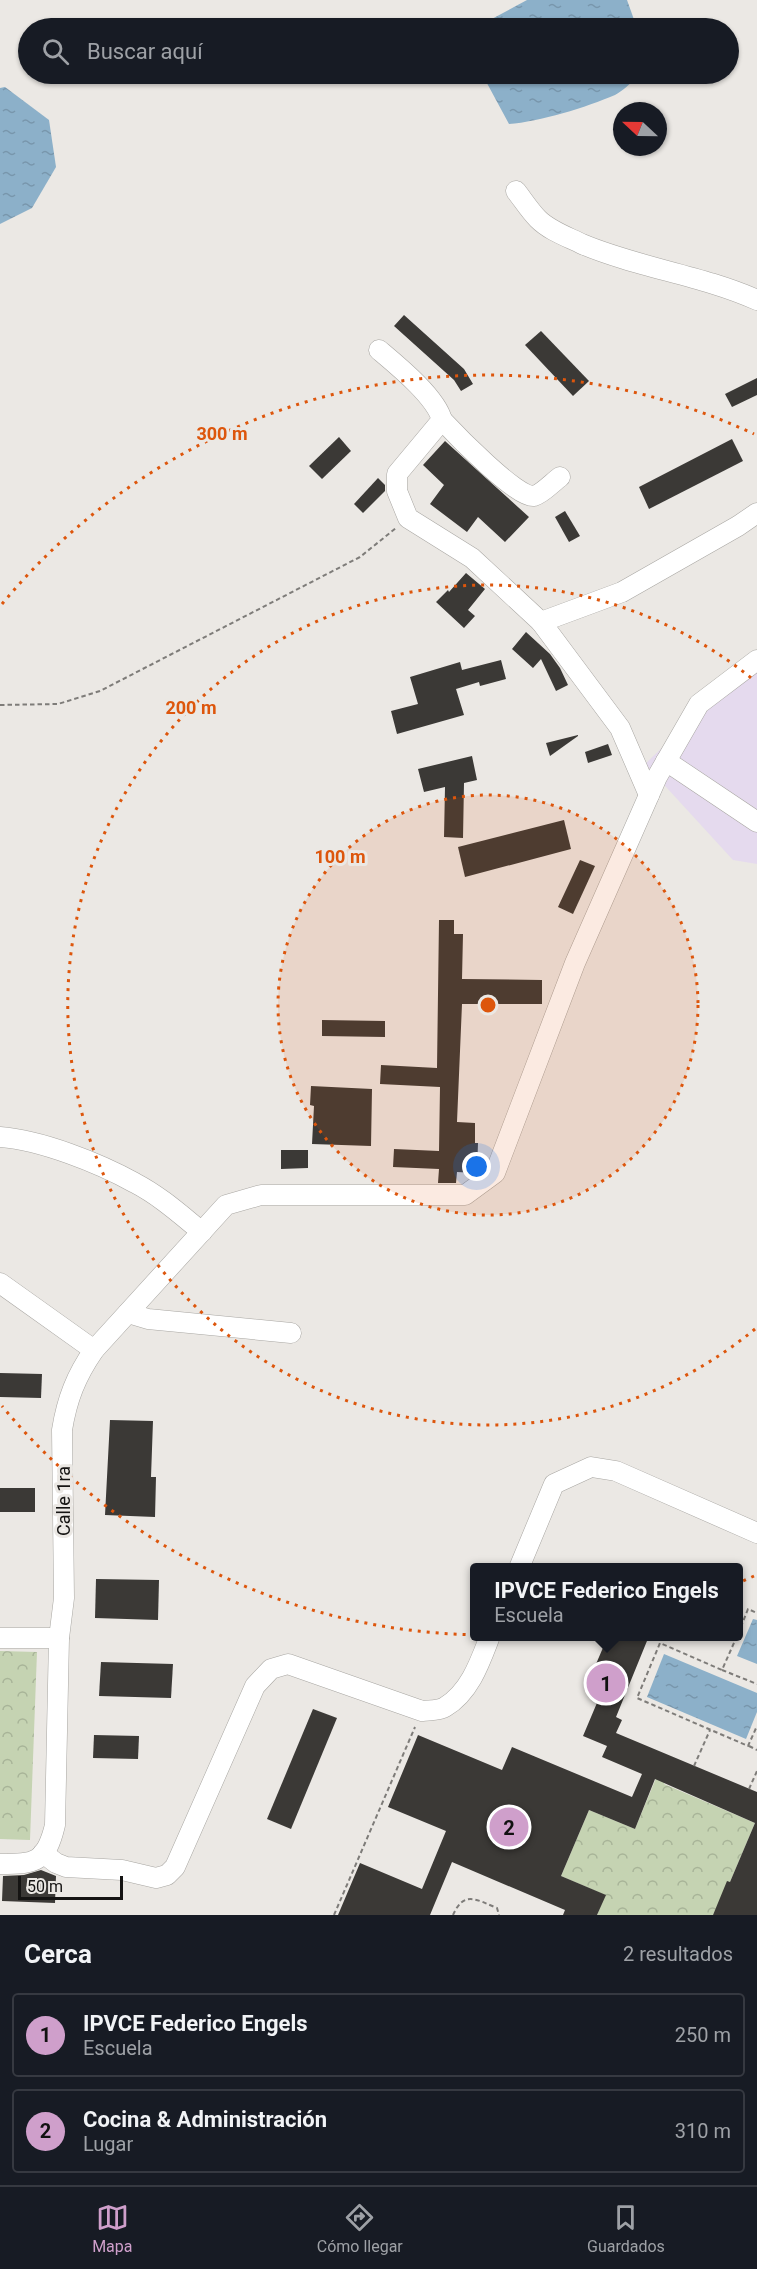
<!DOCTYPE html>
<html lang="es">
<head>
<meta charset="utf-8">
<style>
  body { margin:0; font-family:Roboto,sans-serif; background:#242831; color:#f1f3f6 }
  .compass { position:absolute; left:613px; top:102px; width:54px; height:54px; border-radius:50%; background:#171b24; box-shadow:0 2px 4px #0004; rotate:292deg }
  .scale { position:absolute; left:18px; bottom:15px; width:105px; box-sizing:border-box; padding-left:6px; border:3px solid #151413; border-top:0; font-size:16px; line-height:21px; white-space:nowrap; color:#151413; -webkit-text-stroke:4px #ebe8e4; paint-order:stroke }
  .you { position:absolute; left:477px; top:1167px; width:21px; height:21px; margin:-15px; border:4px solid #fff; border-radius:50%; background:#1a73e8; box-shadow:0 0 0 9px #1a73e833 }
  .badge { display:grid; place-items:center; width:39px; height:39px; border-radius:50%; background:#cf9fcb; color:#111; font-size:20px; font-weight:700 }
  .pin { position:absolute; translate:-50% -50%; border:3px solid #fff; box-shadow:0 2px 6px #0006 }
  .popup { position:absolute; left:470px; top:1563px; width:273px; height:78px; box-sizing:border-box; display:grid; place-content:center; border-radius:6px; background:#171b24; filter:drop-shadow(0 2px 4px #0005); font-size:20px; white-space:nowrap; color:#9ea1a6 }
  .popup b { font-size:22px; color:#f1f3f6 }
  .popup::after { content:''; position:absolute; left:50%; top:100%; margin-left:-12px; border:12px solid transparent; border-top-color:#171b24 }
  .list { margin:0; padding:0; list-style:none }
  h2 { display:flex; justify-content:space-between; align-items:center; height:78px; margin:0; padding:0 24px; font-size:26px }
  h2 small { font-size:20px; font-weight:400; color:#9ea1a6 }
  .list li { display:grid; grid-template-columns:39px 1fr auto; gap:18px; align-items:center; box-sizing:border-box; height:84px; margin:0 12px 12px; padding:0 12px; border:2px solid #363941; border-radius:6px }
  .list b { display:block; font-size:22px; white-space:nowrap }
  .list p { margin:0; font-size:20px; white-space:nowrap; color:#9ea1a6 }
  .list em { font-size:20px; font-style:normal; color:#9ea1a6 }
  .icon { flex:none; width:33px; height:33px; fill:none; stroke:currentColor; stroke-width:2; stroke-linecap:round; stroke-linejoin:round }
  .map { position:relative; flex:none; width:757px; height:1915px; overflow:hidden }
  .search { position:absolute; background:#171b24; box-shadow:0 2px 4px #0004; left:18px; right:18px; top:18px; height:66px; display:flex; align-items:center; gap:15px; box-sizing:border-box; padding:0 21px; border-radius:33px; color:#9ea1a6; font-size:22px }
  .sheet { height:270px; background:#171b24 }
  nav { display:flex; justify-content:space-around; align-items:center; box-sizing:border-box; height:84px; border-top:2px solid #363941; background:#171b24; font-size:16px; color:#9ea1a6 }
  nav a { display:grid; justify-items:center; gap:3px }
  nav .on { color:#cf9fcb }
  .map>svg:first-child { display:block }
</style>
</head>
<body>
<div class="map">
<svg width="757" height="1915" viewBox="0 0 757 1915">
  <defs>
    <pattern id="park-crowns" width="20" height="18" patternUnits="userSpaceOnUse" patternTransform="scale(1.5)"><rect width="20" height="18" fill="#c5d3b2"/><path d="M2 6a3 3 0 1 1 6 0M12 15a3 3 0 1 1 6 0" fill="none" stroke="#a8b498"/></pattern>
    <pattern id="water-ripples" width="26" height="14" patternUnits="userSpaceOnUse" patternTransform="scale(1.5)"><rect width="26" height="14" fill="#8cb0c9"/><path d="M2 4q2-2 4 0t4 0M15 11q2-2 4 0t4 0" fill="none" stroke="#7896ac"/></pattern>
  </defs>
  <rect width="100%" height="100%" fill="#ebe8e4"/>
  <!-- commercial -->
  <polygon fill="#e5daee" points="757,658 757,864 733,860 645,764"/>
  <!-- park -->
  <g fill="url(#park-crowns)">
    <polygon points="0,1651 37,1652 30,1840 0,1839"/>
    <polygon points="659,1771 667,1774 664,1784 755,1823 730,1882 713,1915 597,1915 605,1895 561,1876 589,1810 635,1829"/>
  </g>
  <!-- water -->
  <g fill="url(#water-ripples)">
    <polygon points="527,0 627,0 637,28 475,28"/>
    <path d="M482,74H639L637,78C630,83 623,91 615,95C587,107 539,122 509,124Z"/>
    <polygon points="5,87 49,120 56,167 32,208 0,224 0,88"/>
    <polygon points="753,1619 757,1620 757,1664 737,1656"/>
    <polygon points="664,1654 757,1693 757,1712 746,1739 647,1697"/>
  </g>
  <!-- building -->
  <g fill="#3b3936">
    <polygon points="404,315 464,369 473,384 461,391 454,380 394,326"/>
    <polygon points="541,331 589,381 573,396 525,345"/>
    <polygon points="757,378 757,395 732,407 725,394"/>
    <polygon points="339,437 351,451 322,479 309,466"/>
    <polygon points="732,439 743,461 649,509 639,487"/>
    <polygon points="445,441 529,517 505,542 478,517 467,532 430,504 444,485 423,465"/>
    <polygon points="378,478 385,485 385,491 363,513 354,504"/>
    <polygon points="565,511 580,536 569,542 555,517"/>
    <polygon points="466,573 485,589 468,610 475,616 464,628 436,602 448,590 449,592"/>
    <polygon points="526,632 550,654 560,668 568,685 556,691 541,659 533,668 512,649"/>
    <polygon points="501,660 506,679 480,686 479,682 456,689 464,715 397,734 391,711 418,704 410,677 460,662 462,670"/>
    <polygon points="578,735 578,736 550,756 546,743"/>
    <polygon points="608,744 612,755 588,763 585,752"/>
    <polygon points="472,756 477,780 464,783 463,838 444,837 445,787 424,792 418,769"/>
    <polygon points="564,820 571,849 465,877 458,847"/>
    <polygon points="580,860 595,866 573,914 558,907"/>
    <polygon points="439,920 454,920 454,934 463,934 462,979 542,980 542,1004 462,1004 457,1122 475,1123 475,1143 478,1143 477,1171 475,1173 457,1172 456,1183 438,1183 439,1169 393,1167 394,1149 439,1151 440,1087 380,1084 381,1065 437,1068"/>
    <polygon points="322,1020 385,1021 385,1037 322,1036"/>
    <polygon points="311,1086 372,1089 371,1146 312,1144 314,1106 310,1105"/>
    <polygon points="281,1150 308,1150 308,1168 281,1169"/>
    <polygon points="0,1373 42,1374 41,1398 0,1397"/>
    <polygon points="110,1420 153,1421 151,1477 156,1477 155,1517 105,1515"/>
    <rect x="0" y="1488" width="35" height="24"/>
    <polygon points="96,1579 159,1580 158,1620 95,1618"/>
    <polygon points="608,1636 649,1636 616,1717 622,1720 616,1733 757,1792 757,1915 713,1915 727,1881 730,1882 755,1823 655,1779 635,1829 589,1810 561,1876 606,1895 597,1915 563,1915 565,1910 452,1862 430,1915 338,1915 360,1863 422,1889 446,1831 388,1807 418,1735 502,1770 512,1747 632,1797 642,1774 602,1757 607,1746 583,1736 602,1691 587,1685"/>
    <polygon points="101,1662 173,1664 171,1698 99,1696"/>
    <polygon points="313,1709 337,1718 291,1829 267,1819"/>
    <polygon points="94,1735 139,1736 138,1759 93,1758"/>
    <polygon points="41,1870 56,1876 55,1903 2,1901 3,1876 24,1875"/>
  </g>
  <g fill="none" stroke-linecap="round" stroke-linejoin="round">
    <defs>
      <g id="minor">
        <path d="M516,191C523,200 530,211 538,219C550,231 568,237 582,244C639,268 701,275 757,300"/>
        <path d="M379,350C398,366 436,397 442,420L397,474V491L408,518L472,558L541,622L620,728L649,795"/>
        <path d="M442,420C455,434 518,499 534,496C542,494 553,482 560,477"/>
        <polyline points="541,622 622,592 738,526 757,513"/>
        <polyline points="666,761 757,822"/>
        <path d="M0,1137C41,1140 99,1163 135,1183C160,1196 181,1215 202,1232"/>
        <polyline points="0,1283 94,1350"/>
        <polyline points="128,1313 148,1319 291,1333"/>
        <polyline points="519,1568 554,1484 591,1467 616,1471 757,1533"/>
        <polyline points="0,1638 59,1638"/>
        <path d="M43,1853L56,1863L66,1867L122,1870L156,1878L167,1875L175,1867L255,1686L271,1669L288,1664L422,1711C429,1710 439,1711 445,1707C470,1692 480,1662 490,1636"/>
        <path d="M0,1864C35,1864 46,1863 55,1825L59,1638L64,1598L62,1430C67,1399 76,1376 94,1350L226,1205L261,1195H465L495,1173L575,963L657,777L699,704L757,660"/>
      </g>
    </defs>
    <!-- minor casing -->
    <use href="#minor" stroke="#a8a6a2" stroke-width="21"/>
    <!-- path -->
    <g stroke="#7e7c79" stroke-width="2" stroke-dasharray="4.5 3" stroke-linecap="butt">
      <polyline points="0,705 58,704 100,691 360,557 396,528"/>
      <polyline points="738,1634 748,1609 757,1613"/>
      <polyline points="737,1636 722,1670 660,1643 637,1698 748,1746 757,1726"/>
      <polyline points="722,1670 757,1684"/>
      <polyline points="749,1746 757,1750"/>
      <polyline points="694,1766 710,1730"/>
      <polyline points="749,1789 757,1771"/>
      <polyline points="334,1915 415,1727"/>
      <path d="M453,1915C464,1890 477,1900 497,1908L499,1915"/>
    </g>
    <!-- minor -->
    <use href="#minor" stroke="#fff" stroke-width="20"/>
  </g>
  <!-- distance rings -->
  <circle cx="488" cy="1005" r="210" fill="#dd560c" fill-opacity=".12"/>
  <g fill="none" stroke="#dd560c" stroke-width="3" stroke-dasharray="3 6">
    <circle cx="488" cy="1005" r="210"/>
    <path d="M755 1329A420 420 0 1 1 755 681"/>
    <path d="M754 1576A630 630 0 0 1 2 1406M2 604A630 630 0 0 1 754 434"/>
  </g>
  <g text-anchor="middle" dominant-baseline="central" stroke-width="6" stroke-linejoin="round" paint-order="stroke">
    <!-- street labels -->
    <g font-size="18" fill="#151413" stroke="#ebe8e4">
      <text transform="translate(63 1501) rotate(-90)">Calle 1ra</text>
    </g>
  </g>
  <circle cx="488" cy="1005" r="9" fill="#dd560c" stroke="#ebe8e4" stroke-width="3"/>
  <g font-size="18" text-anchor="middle" font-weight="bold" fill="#dd560c" stroke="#ebe8e4" stroke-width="6" stroke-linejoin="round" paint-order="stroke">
    <text x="222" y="440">300 m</text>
    <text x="191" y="714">200 m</text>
    <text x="340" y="863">100 m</text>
  </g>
</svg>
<svg class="compass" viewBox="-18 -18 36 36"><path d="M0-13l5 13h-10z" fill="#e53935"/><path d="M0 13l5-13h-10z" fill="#9ea1a6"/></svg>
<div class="scale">50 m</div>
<div class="you"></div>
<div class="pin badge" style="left:606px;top:1683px">1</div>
<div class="popup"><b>IPVCE Federico Engels</b>Escuela</div>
<div class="pin badge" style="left:509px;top:1827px">2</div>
<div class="search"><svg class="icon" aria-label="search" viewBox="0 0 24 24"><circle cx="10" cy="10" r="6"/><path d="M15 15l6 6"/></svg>Buscar aquí</div>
</div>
<section class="sheet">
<h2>Cerca<small>2 resultados</small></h2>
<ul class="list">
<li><span class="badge">1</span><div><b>IPVCE Federico Engels</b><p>Escuela</p></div><em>250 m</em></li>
<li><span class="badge">2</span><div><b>Cocina &amp; Administración</b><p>Lugar</p></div><em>310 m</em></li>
</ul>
</section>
<nav>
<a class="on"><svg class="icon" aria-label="map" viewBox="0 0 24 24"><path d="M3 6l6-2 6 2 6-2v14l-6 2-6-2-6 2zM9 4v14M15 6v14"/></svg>Mapa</a>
<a><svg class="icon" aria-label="directions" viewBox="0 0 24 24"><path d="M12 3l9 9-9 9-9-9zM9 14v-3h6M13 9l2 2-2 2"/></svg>Cómo llegar</a>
<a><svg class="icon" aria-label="saved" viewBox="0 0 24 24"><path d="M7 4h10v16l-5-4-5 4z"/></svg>Guardados</a>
</nav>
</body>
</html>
